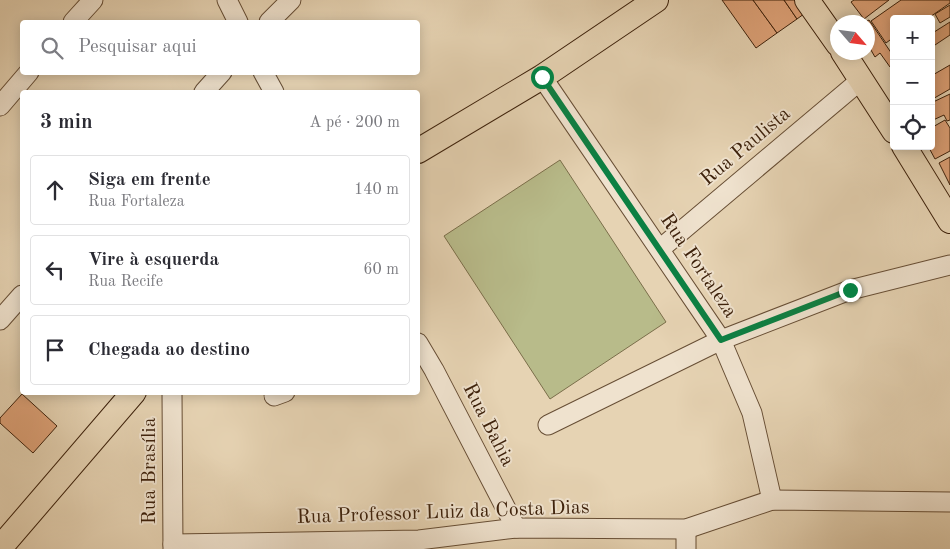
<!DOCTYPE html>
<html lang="pt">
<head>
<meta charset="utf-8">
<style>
  body { margin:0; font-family:"Old Standard TT",serif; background:#f7f7f7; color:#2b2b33 }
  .controls { position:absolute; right:15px; top:15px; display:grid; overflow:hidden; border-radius:5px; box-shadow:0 2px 12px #0003 }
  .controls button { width:45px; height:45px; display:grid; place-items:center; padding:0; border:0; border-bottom:1px solid #e1e1e2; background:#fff; color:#2b2b33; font:25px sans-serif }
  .compass { position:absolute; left:830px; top:15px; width:45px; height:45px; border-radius:50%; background:#fff; box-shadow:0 2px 12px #0003; rotate:118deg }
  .stop { position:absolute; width:15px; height:15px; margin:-11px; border:4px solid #0b8043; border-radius:50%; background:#fff }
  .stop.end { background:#0b8043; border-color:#fff; box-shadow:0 1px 5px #0008 }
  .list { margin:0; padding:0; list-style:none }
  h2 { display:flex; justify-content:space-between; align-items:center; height:65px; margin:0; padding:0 20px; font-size:21px }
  h2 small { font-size:16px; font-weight:400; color:#7c7c81 }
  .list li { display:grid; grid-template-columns:32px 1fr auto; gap:15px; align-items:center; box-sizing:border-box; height:70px; margin:0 10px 10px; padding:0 10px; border:1px solid #e1e1e2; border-radius:5px }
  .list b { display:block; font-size:19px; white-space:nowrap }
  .list p { margin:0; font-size:16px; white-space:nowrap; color:#7c7c81 }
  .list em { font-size:16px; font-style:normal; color:#7c7c81 }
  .icon { flex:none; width:28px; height:28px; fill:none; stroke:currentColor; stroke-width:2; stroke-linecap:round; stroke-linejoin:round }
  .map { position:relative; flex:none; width:950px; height:549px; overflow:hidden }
  .search { position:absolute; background:#fff; box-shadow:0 2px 12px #0003; left:20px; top:20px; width:400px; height:55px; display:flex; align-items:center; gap:12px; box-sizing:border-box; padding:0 18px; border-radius:5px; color:#7c7c81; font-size:19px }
  .panel { position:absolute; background:#fff; box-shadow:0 2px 12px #0003; left:20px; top:90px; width:400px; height:305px; border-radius:5px }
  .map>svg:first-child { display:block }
</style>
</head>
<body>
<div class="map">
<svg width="950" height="549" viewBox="0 0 950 549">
  <rect width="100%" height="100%" fill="#e6d3b3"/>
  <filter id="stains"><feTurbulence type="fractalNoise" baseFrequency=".004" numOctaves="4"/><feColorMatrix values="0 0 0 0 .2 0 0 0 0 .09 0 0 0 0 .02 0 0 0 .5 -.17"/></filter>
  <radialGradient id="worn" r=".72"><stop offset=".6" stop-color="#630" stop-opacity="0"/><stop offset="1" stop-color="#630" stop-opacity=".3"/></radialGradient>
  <!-- green -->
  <polygon fill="#b8bb8a" stroke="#7a6e4a" points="560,160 666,322 550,399 444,236"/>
  <!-- building -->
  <g fill="#dea278" stroke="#3d210b">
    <polygon points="722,0 753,0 777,33 756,48"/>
    <polygon points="753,0 784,0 797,19 777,33"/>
    <polygon points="784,0 801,0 808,11 797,19"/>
    <polygon points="854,0 889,0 864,19 851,2"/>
    <polygon points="901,0 950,0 950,3 927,19 924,16 920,19 894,19 894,37 886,43 871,21"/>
    <polygon points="950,5 950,17 940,23 935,14"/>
    <polygon points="869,20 894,57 894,65 890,67 880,53 875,57 868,45 868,22 865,22"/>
    <polygon points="950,22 950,35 932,47 931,34"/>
    <polygon points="950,65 950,89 931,100 931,76"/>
    <polygon points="950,94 950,120 947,121 944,115 931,121 931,103"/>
    <polygon points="945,120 950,128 950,151 935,159 928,146 931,146 931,128"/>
    <polygon points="950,157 950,185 939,163"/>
    <polygon points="22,394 57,426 33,453 0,423 0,418"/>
  </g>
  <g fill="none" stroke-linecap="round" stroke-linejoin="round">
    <defs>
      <g id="minor">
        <polyline points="227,0 238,22"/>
        <polyline points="73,22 93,0"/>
        <polyline points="269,22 291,0"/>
        <polyline points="263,72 274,92"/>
        <polyline points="542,77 721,340 752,413 772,500"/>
        <polyline points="204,92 222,72"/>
        <polyline points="0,106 29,72"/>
        <polyline points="660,249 862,79"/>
        <polyline points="0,320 22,295"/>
        <polyline points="418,343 434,370 516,528"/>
        <polyline points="172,392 173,549"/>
        <polyline points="274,396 285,392"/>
        <polyline points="548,425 721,340 850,290 950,265"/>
        <polyline points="686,529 686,549"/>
        <polyline points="173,544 419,540 516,528 686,529 772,500 950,502"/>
      </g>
      <g id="major">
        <polyline points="807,0 838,44"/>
        <polyline points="843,52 894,131"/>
        <polyline points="904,146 950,221"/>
        <polyline points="418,151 542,77 656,0"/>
        <polyline points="0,548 134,392"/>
      </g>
    </defs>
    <!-- minor casing -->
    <use href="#minor" stroke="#674e35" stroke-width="21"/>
    <!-- major casing -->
    <use href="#major" stroke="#3d210b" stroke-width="26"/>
    <!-- minor -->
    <use href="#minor" stroke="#efe2ce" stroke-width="19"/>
    <!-- major -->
    <use href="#major" stroke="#e6d3b3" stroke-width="24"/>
  </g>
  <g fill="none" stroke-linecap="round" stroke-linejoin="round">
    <!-- route -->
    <polyline stroke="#0b8043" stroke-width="6" points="542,77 721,340 850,290"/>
  </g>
  <g text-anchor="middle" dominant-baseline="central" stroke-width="4" stroke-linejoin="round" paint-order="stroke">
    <!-- street labels -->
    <g font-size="20" fill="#3d210b" stroke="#efe2ce">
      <text transform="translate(746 147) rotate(-40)">Rua Paulista</text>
      <text transform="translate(698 266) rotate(56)">Rua Fortaleza</text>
      <text transform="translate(488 425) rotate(63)">Rua Bahia</text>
      <text transform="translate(150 471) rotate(-90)">Rua Brasília</text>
      <text transform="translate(443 513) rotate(-2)">Rua Professor Luiz da Costa Dias</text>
    </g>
  </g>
  <rect width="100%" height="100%" filter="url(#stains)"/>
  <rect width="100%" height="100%" fill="url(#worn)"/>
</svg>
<div class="controls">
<button>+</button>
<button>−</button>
<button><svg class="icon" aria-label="locate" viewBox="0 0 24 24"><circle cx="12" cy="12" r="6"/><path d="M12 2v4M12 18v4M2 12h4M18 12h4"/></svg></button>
</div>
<svg class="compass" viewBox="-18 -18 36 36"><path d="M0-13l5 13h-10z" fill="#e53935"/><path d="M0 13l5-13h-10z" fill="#7c7c81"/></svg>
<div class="stop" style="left:542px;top:77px"></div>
<div class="stop end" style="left:850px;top:290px"></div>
<div class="search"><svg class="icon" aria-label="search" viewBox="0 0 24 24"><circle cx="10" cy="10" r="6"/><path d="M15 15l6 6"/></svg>Pesquisar aqui</div>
<section class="panel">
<h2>3 min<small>A pé · 200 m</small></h2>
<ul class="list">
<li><svg class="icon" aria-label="ahead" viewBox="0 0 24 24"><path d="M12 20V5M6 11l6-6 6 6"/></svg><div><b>Siga em frente</b><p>Rua Fortaleza</p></div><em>140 m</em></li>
<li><svg class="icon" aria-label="left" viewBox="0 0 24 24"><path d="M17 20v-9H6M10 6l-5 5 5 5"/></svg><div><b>Vire à esquerda</b><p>Rua Recife</p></div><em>60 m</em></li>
<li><svg class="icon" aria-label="arrive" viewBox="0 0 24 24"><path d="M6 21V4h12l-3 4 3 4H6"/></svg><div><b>Chegada ao destino</b></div></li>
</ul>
</section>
</div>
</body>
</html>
